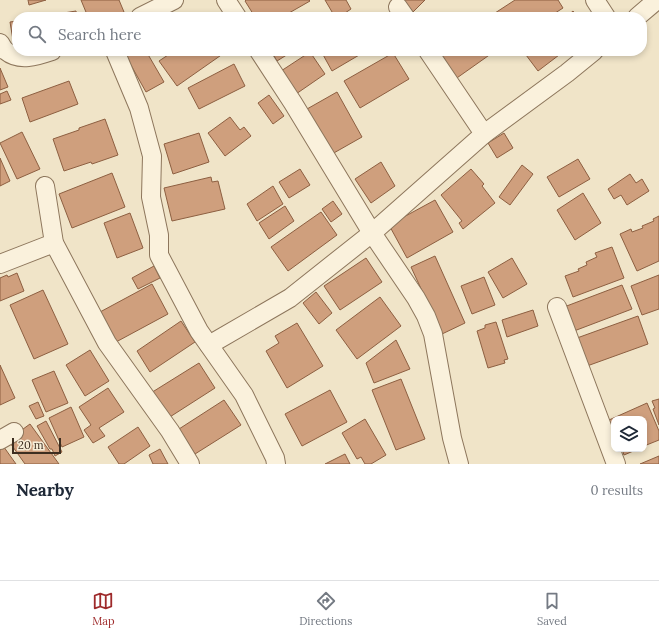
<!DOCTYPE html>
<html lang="en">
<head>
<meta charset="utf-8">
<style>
  body { margin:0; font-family:Lora,serif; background:#f2f2f3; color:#1f2937 }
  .controls { position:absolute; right:12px; bottom:12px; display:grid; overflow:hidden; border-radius:8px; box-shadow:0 2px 6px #0003 }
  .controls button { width:36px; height:36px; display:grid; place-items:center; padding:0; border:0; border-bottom:1px solid #e0e1e3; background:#fff; color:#1f2937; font:20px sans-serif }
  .scale { position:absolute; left:12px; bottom:10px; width:49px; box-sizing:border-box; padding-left:4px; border:2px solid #3d2e20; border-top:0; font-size:11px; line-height:14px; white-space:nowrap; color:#3d2e20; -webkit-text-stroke:3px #f7eed8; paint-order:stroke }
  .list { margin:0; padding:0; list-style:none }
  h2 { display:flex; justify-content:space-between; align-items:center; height:52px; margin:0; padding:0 16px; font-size:17px }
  h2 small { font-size:13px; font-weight:400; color:#747a83 }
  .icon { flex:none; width:22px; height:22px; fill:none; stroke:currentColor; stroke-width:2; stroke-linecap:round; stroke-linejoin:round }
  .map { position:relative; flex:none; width:659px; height:464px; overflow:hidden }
  .search { position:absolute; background:#fff; box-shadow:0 2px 6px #0003; left:12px; right:12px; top:12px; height:44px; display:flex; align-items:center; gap:10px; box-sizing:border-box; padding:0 14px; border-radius:16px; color:#747a83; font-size:15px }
  .sheet { height:116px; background:#fff }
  nav { display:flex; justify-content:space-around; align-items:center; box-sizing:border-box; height:56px; border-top:1px solid #e0e1e3; background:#fff; font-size:11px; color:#747a83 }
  nav a { display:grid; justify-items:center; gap:2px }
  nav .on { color:#9e2a2b }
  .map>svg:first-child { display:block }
</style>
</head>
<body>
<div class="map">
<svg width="659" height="464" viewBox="0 0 659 464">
  <rect width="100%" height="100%" fill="#f0e4c8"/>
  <!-- building -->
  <g fill="#cf9f7d" stroke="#8d5f41">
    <polygon points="28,0 46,0 29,5"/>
    <polygon points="81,0 119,0 124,12 112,17 88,17"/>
    <polygon points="246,0 309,0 310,1 282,17 255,17 245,1"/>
    <polygon points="325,0 346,0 351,9 339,17 335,17"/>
    <polygon points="398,0 425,0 412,13"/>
    <polygon points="515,0 558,0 563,8 549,17 498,17 495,13"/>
    <polygon points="76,11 77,17 39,17"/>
    <polygon points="573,11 578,17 566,17"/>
    <polygon points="17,21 17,51 15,52 10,22"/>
    <polygon points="123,51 146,51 164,82 146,92"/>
    <polygon points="174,51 227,51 177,86 159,61"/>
    <polygon points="271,51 293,51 277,61"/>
    <polygon points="321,51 366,51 332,71"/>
    <polygon points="443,51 495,51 454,80 437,55"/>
    <polygon points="523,51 562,51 563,52 538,71"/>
    <polygon points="310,52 325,74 296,94 281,71"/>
    <polygon points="393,53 409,79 360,108 344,81"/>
    <polygon points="234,64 245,86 199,109 188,88"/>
    <polygon points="0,68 8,87 0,90"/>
    <polygon points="69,81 78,104 30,122 22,98"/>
    <polygon points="7,91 11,100 0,104 0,94"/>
    <polygon points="337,92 362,137 332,154 307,109"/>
    <polygon points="269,95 284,116 273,124 258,103"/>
    <polygon points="230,117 240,130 244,127 251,136 225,156 208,133"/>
    <polygon points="105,119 118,155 92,164 91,162 64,171 53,139 79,130 79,128"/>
    <polygon points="22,132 40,169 17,179 0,143"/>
    <polygon points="199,133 209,162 173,174 164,144"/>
    <polygon points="504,133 513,148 497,158 488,143"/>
    <polygon points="0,158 10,181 0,186"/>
    <polygon points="578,159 590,179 559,197 547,177"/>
    <polygon points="381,162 395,186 371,203 355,179"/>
    <polygon points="522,165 533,174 510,205 499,197"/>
    <polygon points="300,169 310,185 289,198 279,182"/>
    <polygon points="471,169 484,184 482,186 495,203 463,229 459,223 462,221 441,195"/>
    <polygon points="112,173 125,207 72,228 59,194"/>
    <polygon points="630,174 636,183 642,179 649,191 627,205 621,195 614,199 608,189"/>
    <polygon points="211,177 212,182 218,181 225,209 172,221 164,188"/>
    <polygon points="273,186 283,204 257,221 247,204"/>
    <polygon points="583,193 601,223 575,240 557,210"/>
    <polygon points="435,200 453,232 407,258 389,225"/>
    <polygon points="333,201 342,214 331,222 322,209"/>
    <polygon points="285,206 294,221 269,239 259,223"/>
    <polygon points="321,212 337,235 288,271 271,247"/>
    <polygon points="130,213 143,248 117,258 104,223"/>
    <polygon points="659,216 659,261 637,271 620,234 631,229 632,232 643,228 642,226 654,221 653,219"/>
    <polygon points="612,247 624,278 573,297 565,276 579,271 578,269 587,265 586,262 597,257 595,253"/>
    <polygon points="435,256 465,323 442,334 411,267"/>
    <polygon points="366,258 382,282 340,310 324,286"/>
    <polygon points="512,258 527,284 503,298 488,272"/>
    <polygon points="154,266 160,278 138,289 132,278"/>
    <polygon points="17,273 24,291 0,301 0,278 7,275 8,277"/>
    <polygon points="659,275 659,309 642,315 631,286"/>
    <polygon points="484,277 495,305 472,314 461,286"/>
    <polygon points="152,284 168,314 116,342 100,312"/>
    <polygon points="622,285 632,309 574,331 564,307"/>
    <polygon points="43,290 68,344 34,359 10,305"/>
    <polygon points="316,292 332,313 319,324 303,303"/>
    <polygon points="380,297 401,326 357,359 336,330"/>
    <polygon points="533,310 538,326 507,337 502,320"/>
    <polygon points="638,316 648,344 587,366 577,338"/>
    <polygon points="181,321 195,342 150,372 137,351"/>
    <polygon points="496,322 508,359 504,360 505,363 488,368 477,331 485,328 485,325"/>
    <polygon points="297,323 323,366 287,388 266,351 279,343 275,336"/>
    <polygon points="396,340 410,369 374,383 366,363"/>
    <polygon points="90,350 109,381 85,396 66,365"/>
    <polygon points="199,363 215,388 162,422 146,396"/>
    <polygon points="0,365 15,398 0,405"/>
    <polygon points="54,371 68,403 46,412 32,380"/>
    <polygon points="401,379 425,439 396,450 372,390"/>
    <polygon points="108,388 124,412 99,428 105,436 93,443 84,430 91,425 79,407"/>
    <polygon points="330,390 347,422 302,446 285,414"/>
    <polygon points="659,399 659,425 653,409 655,408 652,401"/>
    <polygon points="224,400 241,425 195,454 179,429"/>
    <polygon points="38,402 44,416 36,419 29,406"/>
    <polygon points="647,403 659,431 659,440 644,446 644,419 614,419 614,431 609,420"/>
    <polygon points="71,407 84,437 62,447 49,418"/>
    <polygon points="365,419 386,455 371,464 365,464 361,457 357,459 342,433"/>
    <polygon points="46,421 62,452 55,456 52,449 50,449 37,426"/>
    <polygon points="30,424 59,464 25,464 8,440"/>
    <polygon points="138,427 150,446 124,464 119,464 108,447"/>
    <polygon points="1,443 16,464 0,464 0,444"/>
    <polygon points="160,449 168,464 153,464 149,455"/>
    <polygon points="622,449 638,449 624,455"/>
    <polygon points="345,454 350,464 325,464"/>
    <polygon points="659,456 659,464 640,464"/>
  </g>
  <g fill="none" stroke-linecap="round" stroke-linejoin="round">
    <defs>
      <g id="minor">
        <polyline points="226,0 237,17"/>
        <polyline points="595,0 606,17"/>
        <polyline points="398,7 405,17"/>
        <polyline points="140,17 174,0"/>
        <polyline points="637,17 657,0"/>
        <path d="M0,43C2,46 3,49 6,51C19,62 37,56 52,51"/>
        <polyline points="115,51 139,108 152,156 151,197 159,235 159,255 199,331 244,395 275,458 276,464"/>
        <polyline points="259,51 293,103 372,233 416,298 426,316 433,334 452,438 459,464"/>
        <polyline points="428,51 484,134"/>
        <polyline points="45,186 54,243 107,343 170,431 190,464"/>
        <polyline points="0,264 54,243"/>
        <polyline points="557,307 616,464"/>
        <polyline points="209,345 290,298 372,233 484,134 567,73 594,51"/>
        <polyline points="0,440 14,432"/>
      </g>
    </defs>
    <!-- minor casing -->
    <use href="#minor" stroke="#8d765c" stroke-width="20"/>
    <!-- minor -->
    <use href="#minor" stroke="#faf1dc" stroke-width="18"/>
  </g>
</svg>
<div class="controls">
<button><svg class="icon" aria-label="layers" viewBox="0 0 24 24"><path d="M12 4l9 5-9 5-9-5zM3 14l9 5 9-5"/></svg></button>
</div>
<div class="scale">20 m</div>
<div class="search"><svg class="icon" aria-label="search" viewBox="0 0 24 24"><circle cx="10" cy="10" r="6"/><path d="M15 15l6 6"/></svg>Search here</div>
</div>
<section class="sheet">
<h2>Nearby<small>0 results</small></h2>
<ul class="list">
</ul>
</section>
<nav>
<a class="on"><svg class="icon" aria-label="map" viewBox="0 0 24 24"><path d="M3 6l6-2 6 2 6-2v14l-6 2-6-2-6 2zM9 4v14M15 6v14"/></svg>Map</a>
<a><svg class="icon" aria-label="directions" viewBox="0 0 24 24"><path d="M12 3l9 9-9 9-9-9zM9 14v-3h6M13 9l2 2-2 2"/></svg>Directions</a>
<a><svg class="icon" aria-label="saved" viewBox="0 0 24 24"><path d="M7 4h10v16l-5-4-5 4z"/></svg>Saved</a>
</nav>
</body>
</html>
